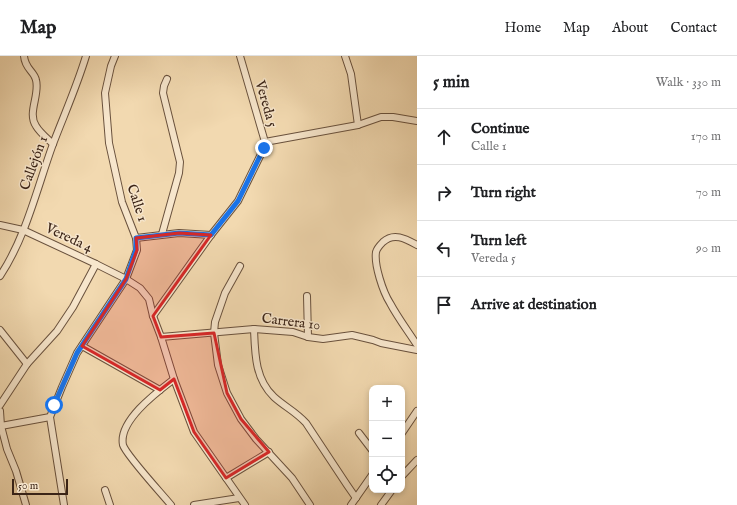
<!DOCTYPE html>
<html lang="en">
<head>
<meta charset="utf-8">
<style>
  body { margin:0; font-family:"IM FELL English",serif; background:#f2f2f2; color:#202124 }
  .controls { position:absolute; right:12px; bottom:12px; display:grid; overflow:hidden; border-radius:8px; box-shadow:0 2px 6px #0003 }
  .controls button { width:36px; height:36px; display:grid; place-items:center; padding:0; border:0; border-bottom:1px solid #e0e0e0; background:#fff; color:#202124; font:20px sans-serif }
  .scale { position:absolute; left:12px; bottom:10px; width:56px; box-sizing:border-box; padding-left:4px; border:2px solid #3b2417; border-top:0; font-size:11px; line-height:14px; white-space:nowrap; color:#3b2417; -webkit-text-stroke:3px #f7e6cc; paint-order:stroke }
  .stop { position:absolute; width:12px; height:12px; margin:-9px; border:3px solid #1a73e8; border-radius:50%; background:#fff }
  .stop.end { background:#1a73e8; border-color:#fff; box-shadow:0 1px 4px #0008 }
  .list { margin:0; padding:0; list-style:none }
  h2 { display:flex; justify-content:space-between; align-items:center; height:52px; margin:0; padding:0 16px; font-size:17px }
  h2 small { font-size:13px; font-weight:400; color:#757577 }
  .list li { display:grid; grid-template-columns:26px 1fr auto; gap:12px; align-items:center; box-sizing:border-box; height:56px; padding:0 16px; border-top:1px solid #e0e0e0 }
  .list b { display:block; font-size:15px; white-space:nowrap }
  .list p { margin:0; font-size:13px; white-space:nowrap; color:#757577 }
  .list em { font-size:13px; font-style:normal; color:#757577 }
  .icon { flex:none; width:22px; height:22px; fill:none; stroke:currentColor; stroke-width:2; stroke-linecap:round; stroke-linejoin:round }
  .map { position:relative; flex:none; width:417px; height:449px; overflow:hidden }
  header { display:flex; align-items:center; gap:24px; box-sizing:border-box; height:56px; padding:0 20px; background:#fff; border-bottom:1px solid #e0e0e0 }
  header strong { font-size:19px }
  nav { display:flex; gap:22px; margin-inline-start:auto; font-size:14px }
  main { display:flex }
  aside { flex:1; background:#fff }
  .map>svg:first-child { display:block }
</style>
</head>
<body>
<header>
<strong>Map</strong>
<nav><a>Home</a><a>Map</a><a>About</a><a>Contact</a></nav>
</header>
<main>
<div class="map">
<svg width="417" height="449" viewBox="0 0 417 449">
  <rect width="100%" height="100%" fill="#f2d9b0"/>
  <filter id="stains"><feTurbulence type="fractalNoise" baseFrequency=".005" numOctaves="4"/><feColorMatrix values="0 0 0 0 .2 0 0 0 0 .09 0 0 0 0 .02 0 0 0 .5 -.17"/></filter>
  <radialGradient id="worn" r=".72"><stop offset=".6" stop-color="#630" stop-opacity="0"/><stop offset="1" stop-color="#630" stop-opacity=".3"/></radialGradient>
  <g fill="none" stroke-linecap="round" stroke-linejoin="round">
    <defs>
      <g id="street">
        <path d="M24,0C25,13 34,15 36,24C40,39 27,57 36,70C40,77 48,83 53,88"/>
        <polyline points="345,0 351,18 358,69"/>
        <polyline points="265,86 358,69 381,61 393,61 417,65"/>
        <polyline points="0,169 23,174 96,208 126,223 140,232 149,243 153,260 161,281 174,323 194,376 245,449"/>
        <polyline points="162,178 179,117 180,106 163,37 164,30 167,23"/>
        <polyline points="136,182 179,177 211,179"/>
        <path d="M417,189C406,183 394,176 383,186C380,189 377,192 376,196C374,209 383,236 390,247C398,262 408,275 417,289"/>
        <polyline points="240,210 225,237 215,266 214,277 218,309 227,337 241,363 256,383 292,422 310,449"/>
        <path d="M0,220C26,181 37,132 53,88C64,59 77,30 86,0"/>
        <polyline points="307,240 308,281"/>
        <polyline points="153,260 211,179 238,145 264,92 265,86 240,0"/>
        <path d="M254,273C255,298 255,323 274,341C285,351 295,355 306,367L347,429L356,442"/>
        <polyline points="0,274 27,308"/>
        <polyline points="161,281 254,273 293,276 308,281 323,283 352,279 373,284 381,287 417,294"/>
        <polyline points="82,290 160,334"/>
        <polyline points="0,349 27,308 57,275 73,251 96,208"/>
        <polyline points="0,355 1,370 7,393 16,415 26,449"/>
        <polyline points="1,370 50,361"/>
        <polyline points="359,377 372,394"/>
        <polyline points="402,377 417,355"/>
        <polyline points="402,420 417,404"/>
        <polyline points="226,422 269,396"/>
        <polyline points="105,434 110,449"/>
        <polyline points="64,449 50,361 62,331 77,297 126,223 137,194 136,182 122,146 109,87 105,37 111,10 115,0"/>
        <path d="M171,449C162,438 126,399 123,389C118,365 157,336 174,323"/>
        <polyline points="194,449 239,442"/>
        <polyline points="351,449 372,419"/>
        <polyline points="381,449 392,434"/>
      </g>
    </defs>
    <!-- street casing -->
    <use href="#street" stroke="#69513d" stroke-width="8"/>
    <!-- street -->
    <use href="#street" stroke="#f7e6cc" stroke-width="6"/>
  </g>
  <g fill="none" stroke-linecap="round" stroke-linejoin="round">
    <!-- route -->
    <polyline stroke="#1a73e8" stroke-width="5" points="54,349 77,297 126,223 136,194 136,182 179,177 211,179 238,145 264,92"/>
  </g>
  <!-- marked area -->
  <path fill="#d62828" fill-opacity="0.2" stroke="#d62828" stroke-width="3" stroke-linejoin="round" d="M179,177L211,179L153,260L161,281L214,277L227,337L241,363L269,396L226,422L194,376L174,323L160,334L82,290L126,223L137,194L136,182Z"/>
  <g text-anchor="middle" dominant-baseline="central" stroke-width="3" stroke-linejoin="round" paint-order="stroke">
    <!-- street labels -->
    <g font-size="14" fill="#3b2417" stroke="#f7e6cc">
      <text transform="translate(266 48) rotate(74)">Vereda 5</text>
      <text transform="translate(34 107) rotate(-70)">Callejón 1</text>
      <text transform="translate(137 147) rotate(72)">Calle 1</text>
      <text transform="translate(69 182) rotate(25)">Vereda 4</text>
      <text transform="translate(291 266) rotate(7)">Carrera 10</text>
    </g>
  </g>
  <rect width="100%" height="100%" filter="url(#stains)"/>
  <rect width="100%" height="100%" fill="url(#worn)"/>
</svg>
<div class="controls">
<button>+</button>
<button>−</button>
<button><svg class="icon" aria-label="locate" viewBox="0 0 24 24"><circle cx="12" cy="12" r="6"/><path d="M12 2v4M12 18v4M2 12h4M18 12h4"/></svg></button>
</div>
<div class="scale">50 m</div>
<div class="stop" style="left:54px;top:349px"></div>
<div class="stop end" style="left:264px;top:92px"></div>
</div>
<aside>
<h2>5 min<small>Walk · 330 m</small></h2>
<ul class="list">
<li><svg class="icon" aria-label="ahead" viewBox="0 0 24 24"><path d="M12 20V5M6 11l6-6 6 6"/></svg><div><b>Continue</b><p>Calle 1</p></div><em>170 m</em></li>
<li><svg class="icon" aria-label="right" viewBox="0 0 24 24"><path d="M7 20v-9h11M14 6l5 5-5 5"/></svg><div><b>Turn right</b></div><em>70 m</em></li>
<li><svg class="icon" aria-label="left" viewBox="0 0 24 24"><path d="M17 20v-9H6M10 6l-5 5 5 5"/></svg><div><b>Turn left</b><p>Vereda 5</p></div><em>90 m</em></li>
<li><svg class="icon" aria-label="arrive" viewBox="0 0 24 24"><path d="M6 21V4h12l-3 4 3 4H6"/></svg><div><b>Arrive at destination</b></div></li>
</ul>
</aside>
</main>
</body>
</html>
